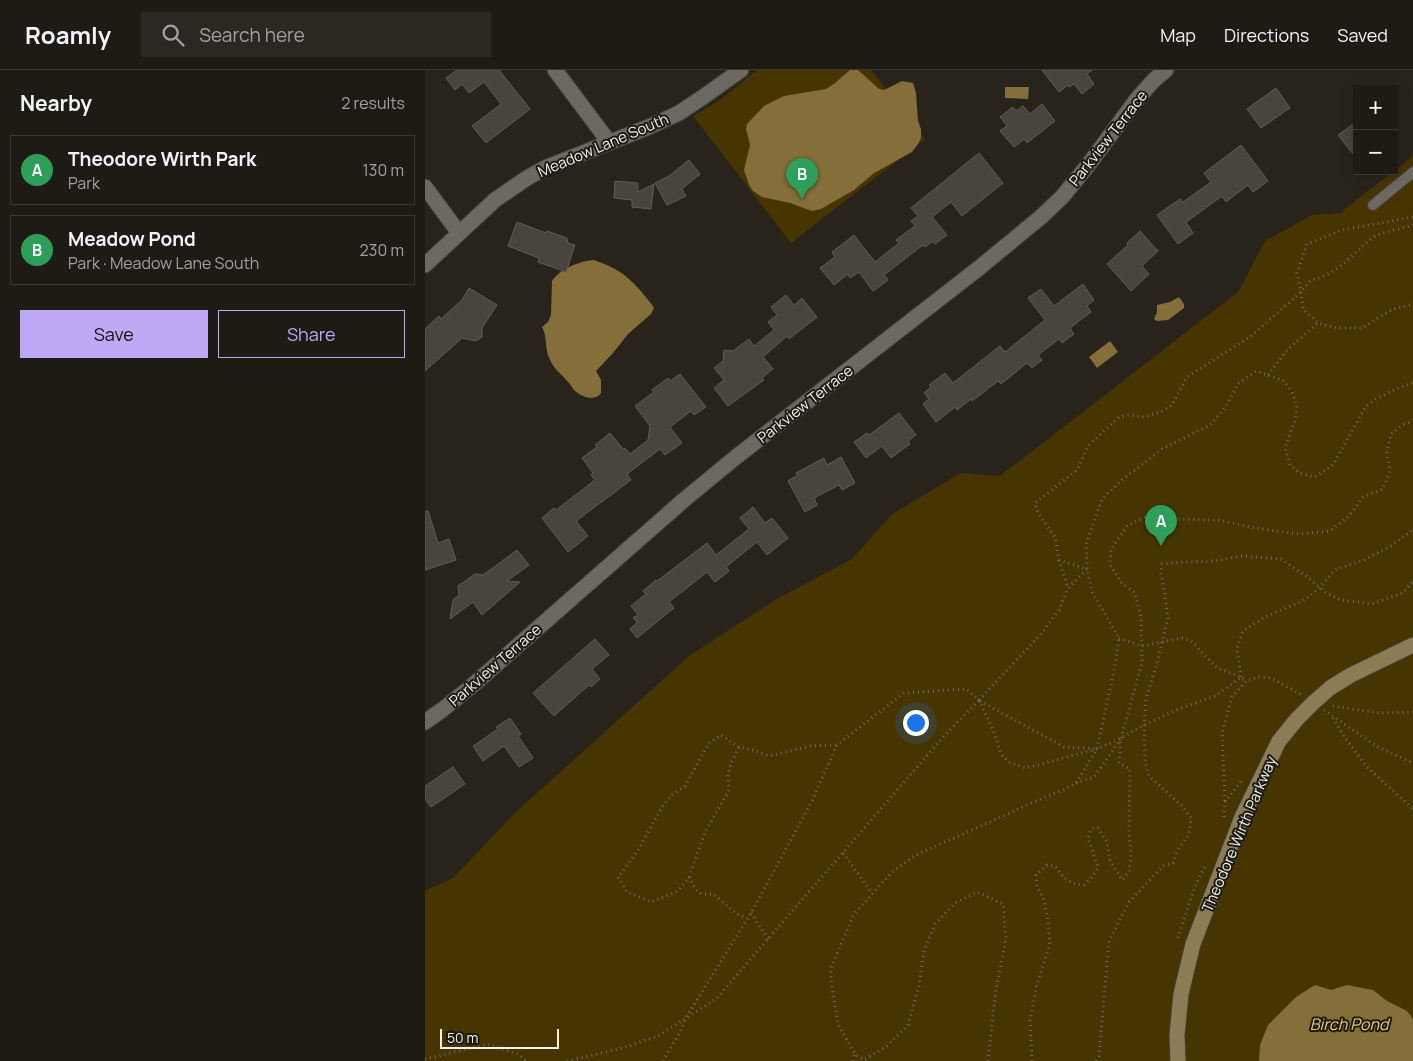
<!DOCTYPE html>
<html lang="en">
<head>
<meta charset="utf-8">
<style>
  body { margin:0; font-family:Manrope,sans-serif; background:#2b2822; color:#f1f3f6 }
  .controls { position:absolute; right:15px; top:15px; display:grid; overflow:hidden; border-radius:0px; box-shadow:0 2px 12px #0003 }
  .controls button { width:45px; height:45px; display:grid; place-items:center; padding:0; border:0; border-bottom:1px solid #3c3934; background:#1e1b15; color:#f1f3f6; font:25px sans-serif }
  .scale { position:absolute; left:15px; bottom:12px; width:119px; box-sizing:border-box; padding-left:5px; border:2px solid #f2f0eb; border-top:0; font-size:14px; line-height:18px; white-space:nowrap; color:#f2f0eb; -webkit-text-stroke:4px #1e1b13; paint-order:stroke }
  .you { position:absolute; left:490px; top:652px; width:18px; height:18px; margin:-12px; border:4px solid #fff; border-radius:50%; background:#1a73e8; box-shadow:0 0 0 8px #1a73e833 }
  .badge { display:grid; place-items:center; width:32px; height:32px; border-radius:50%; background:#bfa9f4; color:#fff; font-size:16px; font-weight:700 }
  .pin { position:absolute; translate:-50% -41px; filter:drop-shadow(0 1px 2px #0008) }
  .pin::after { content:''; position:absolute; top:26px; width:18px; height:15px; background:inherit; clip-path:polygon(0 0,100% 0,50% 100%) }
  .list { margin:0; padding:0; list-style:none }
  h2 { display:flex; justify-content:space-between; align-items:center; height:65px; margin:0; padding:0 20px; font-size:21px }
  h2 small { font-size:16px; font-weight:400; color:#a1a1a0 }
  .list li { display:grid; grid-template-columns:32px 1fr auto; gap:15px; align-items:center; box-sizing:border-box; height:70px; margin:0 10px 10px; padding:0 10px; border:1px solid #3c3934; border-radius:0px }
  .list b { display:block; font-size:19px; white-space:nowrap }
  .list p { margin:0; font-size:16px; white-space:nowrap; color:#a1a1a0 }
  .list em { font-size:16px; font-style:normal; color:#a1a1a0 }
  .actions { display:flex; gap:10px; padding:15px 20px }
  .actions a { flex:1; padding:11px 0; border:1px solid #bfa9f4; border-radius:0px; text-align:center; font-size:18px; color:#bfa9f4 }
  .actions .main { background:#bfa9f4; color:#111 }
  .icon { flex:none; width:28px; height:28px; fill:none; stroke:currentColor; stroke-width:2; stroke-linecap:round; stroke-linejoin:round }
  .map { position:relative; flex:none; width:988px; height:991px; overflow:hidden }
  header { display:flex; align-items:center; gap:30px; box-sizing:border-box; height:70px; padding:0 25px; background:#1e1b15; border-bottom:1px solid #3c3934 }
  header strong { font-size:24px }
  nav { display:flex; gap:28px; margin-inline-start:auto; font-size:18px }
  .search { width:350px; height:45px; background:#2b2822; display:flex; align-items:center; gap:12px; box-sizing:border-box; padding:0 18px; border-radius:0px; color:#a1a1a0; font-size:19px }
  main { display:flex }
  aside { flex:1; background:#1e1b15 }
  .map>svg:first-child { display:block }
</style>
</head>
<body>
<header>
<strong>Roamly</strong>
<div class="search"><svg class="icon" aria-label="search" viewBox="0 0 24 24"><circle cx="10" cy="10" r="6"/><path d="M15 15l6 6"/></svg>Search here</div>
<nav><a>Map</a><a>Directions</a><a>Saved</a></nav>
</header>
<main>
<aside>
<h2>Nearby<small>2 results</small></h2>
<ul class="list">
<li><span class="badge" style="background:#2e9e5b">A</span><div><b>Theodore Wirth Park</b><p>Park</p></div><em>130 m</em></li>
<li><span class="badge" style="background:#2e9e5b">B</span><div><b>Meadow Pond</b><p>Park · Meadow Lane South</p></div><em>230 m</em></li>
</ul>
<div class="actions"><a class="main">Save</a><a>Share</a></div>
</aside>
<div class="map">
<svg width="988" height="991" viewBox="0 0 988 991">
  <rect width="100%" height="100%" fill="#28241c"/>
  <!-- green -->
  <g fill="#473501">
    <polygon points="332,0 446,0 500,69 366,173 268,46 295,30"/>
    <polygon points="988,86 988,991 0,991 0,821 28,808 91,742 264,586 350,530 427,489 467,444 536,403 575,406 813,222 840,171 887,145 915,143"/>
  </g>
  <!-- water -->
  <g fill="#846e39">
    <polygon points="425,0 433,0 454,19 459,20 477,11 488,13 491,23 493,51 496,59 496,68 493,74 487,82 449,103 429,120 396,139 387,141 365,133 337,127 328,121 324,115 319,100 325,75 321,59 322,54 339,36 359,26 401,19 410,13"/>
    <polygon points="580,17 604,17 603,29 580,28"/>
    <path d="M169,190C178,193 187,197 195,202C207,210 221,226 229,238L226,244L203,264L188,283L171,301L176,310V323C170,332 156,327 149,320C147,317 145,314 142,311C135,302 131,302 125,290C119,278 123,268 117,257L123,252L126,245L127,211C135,199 154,191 169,190Z"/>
    <polygon points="754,227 759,234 759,238 743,250 732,251 729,249 732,242 732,235 745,232"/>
    <polygon points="685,271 693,282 672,298 664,287"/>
    <polygon points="890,915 906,920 922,915 948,920 962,931 982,941 988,949 988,991 834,991 835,975 843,955 871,927"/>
  </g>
  <!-- building -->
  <g fill="#49453c" stroke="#605d54">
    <polygon points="32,0 74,0 105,39 61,73 47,56 76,34 59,12 44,23 37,14 30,20 21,8"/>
    <polygon points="617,0 667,0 662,4 669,14 657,24 649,14 644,17 643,15 634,22"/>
    <polygon points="851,18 865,38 836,58 822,39"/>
    <polygon points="617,34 630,51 602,73 599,69 589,77 575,61 582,56 575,47 588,37 591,41 598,36 605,44"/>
    <polygon points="932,51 932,89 913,65"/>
    <polygon points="816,75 843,111 828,122 823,115 801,132 797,126 761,152 768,163 753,174 732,145 755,129 758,132 786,112 779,103"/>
    <polygon points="554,83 578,113 537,146 526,132 507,147 522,165 510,174 508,171 500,177 498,175 459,205 463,210 448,221 434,202 425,208 423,204 409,215 395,198 410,187 407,182 429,165 450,192 474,173 471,170 490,156 486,151 493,146 486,138"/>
    <polygon points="264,90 275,104 257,119 261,126 242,135 230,113 244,106"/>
    <polygon points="190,111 213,113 213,122 229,114 226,139 207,137 207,130 189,128"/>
    <polygon points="92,152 121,163 122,161 142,168 143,173 150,175 141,202 113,192 114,188 83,176"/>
    <polygon points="715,161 733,181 717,196 724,204 706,221 682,194 703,175 702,173"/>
    <polygon points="658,214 669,230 662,236 666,242 645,258 649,264 637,273 634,269 613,285 617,290 607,298 602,293 576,314 573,311 547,331 546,329 532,340 530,337 511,352 498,334 504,329 499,323 506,317 504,315 520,303 528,313 575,276 580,282 620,250 603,228 616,219 629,236"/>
    <polygon points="44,218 72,235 57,258 57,267 51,271 37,268 0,301 0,259 14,246 16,249 37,230"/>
    <polygon points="361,225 369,235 377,228 392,247 364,269 362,266 338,287 348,299 337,308 339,310 303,336 289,318 299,310 289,298 298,291 299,280 308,281 324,269 329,276 349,260 343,252 352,245 346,237"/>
    <polygon points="255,304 281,337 269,345 266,341 245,357 257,373 240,385 235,379 202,404 206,410 151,451 163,466 143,482 117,448 129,438 131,440 170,410 166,405 168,403 157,388 172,377 170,375 185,363 198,379 200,378 205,384 223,370 225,356 210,336 229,322 227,320 243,308 245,311"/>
    <polygon points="474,343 491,365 483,371 485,374 466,388 457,376 441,388 429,372 442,363 444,365"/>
    <polygon points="416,387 430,413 417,420 414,415 389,428 392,435 380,442 363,411 373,405 371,403 399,388 402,395"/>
    <polygon points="328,437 340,453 347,448 363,468 342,485 332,472 301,497 304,501 290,512 282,502 244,532 249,538 212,568 205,559 212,552 208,548 213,545 206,536 221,524 218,521 231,510 232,511 282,473 291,485 324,459 315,448"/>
    <polygon points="0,441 3,441 13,473 24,469 31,490 0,500"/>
    <polygon points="92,480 104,495 82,511 95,512 57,545 48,532 25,549 28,530 34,525 33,516 50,504 58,505"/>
    <polygon points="170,569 184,585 167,599 175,609 166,617 164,615 129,646 108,623"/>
    <polygon points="85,648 96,664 93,666 108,688 94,697 79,676 58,691 48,676 73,659 71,657"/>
    <polygon points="28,697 40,714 6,737 0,729 0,716"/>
  </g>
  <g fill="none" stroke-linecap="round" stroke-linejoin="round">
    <defs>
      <polyline id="lane" points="948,135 988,102"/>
      <g id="street">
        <polyline points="130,0 184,72"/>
        <polyline points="0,117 34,163"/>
        <polyline points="0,195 70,130 102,108 120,98 226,56 254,43 278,27 316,0"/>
        <polyline points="0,652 17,640 48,615 260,429 311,387 554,198 616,147 637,127 664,94 712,29 729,10 741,0"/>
      </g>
      <polyline id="secondary" points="753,991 752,965 756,924 768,874 817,747 854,671 872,649 888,633 905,618 926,605 988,575"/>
    </defs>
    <!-- lane casing -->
    <use href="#lane" stroke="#423f39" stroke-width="12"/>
    <!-- street casing -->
    <use href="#street" stroke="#423f39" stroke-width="17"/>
    <!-- secondary casing -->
    <use href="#secondary" stroke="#423f39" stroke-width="17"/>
    <!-- path -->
    <g stroke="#6c6962" stroke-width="3" stroke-dasharray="1 4" stroke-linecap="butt">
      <polyline points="988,147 917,160 882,174 872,203 876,222 878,239 893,253 911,258 937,258 966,240 988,234"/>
      <polyline points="843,305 862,280 893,253"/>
      <polyline points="634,490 643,518"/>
      <polyline points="694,568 717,576 757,568 766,571 792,598 816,607 821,611"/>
      <polyline points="816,607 812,578 818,561 840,547 880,530 894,518 910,500 939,490 964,477 988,460"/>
      <polyline points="554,630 568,660 576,684 584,692 601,698 672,679 696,668 719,655 749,641 790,626 816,607"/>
      <polyline points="555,631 639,677 669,679"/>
      <polyline points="908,636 955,643 988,642"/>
      <polyline points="899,640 953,677 988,693"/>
      <polyline points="908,648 921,669 942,697 988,739"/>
      <polyline points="314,677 296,665 284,673 260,716 248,724 237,737 212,782 193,807 202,822 226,832 253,821 264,807 280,762 304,720 303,706 306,693 314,677 328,680 344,686 385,676 412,675"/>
      <polyline points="651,713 669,707 696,669"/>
      <polyline points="800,731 797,663 807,627 821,611 834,607 846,608 877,625"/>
      <polyline points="799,747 800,732 817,710"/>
      <polyline points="418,783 447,823"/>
      <polyline points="264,807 269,817 276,824 288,824 312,844 322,848"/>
      <polyline points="326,843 343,869"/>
      <polyline points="753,868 770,816 781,795"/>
      <polyline points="0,989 63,974 93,984 101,991"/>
      <polyline points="142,991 198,978 233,966 291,929 519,666 554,630"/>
      <path d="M238,991L255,962L262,946L326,843L387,731L412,675L479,623L541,619L554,630L616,564L634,540L643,518L662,499L634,490L630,467L613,443L610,433L652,400L663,376L694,347L703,345L719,347L738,341L747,335L762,307L825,267L876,222L886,210C914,204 926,185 947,168C953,163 979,158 988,155"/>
      <polyline points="428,991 430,984"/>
      <polyline points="563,991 571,920 581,869 578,834 552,822 530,833 510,854 499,881 494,916 483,955 462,976 439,990 430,984 413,954 406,911 406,898 429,844 467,802 489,786 620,727 638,720 651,713 672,679 689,601 694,568 667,522 662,499 661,474 677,429 697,410 737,379 785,355 800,338 814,313 831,301 859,311 867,322 872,336 870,350 860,377 865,395 875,403 890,407 908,395 941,336 951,329 971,319 988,313"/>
      <path d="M607,991L605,950L612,914L625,874L623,850L619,830L612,816L611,805L622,795L630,796C639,808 643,814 659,815L668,806L673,798L668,782L663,769L666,759L673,758L682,772L685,790L697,810L704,801L706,787L704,759L705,699L694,693L696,668L717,593L716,547L710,523L697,513L685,495L686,479L703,455L725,445L748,449L793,450L836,459L874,464L905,461L924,446L938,427L958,419L965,401L962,382L966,364L977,355L988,351"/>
      <polyline points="671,991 674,986 684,871 704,832 738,796 748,793 752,781 764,764 766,748 757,736 724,706 720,692 719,655 721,629 732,593 743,548 739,520 736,503 737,494 758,492 789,491 818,486 856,489 881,506 901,523 917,530 947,534 978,523 988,511"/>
    </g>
    <!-- lane -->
    <use href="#lane" stroke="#6d6960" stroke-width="10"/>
    <!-- street -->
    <use href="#street" stroke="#6d6960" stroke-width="15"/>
    <!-- secondary -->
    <use href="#secondary" stroke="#8c7c56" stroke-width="15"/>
  </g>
  <g text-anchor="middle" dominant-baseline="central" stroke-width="4" stroke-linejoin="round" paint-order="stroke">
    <!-- street labels -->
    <g font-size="15" fill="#f2f0eb" stroke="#1e1b13">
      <text transform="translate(683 68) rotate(-52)">Parkview Terrace</text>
      <text transform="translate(178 75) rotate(-23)">Meadow Lane South</text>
      <text transform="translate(380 334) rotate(-38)">Parkview Terrace</text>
      <text transform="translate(70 595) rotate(-41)">Parkview Terrace</text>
      <text transform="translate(814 764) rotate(-67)">Theodore Wirth Parkway</text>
    </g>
    <!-- water labels -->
    <g font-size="16" font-style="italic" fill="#efcd7d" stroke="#1e1b13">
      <text x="924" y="954">Birch Pond</text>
    </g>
  </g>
</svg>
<div class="controls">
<button>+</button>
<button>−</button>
</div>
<div class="scale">50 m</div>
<div class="you"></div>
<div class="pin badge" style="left:736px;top:476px;background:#2e9e5b">A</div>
<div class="pin badge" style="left:377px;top:129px;background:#2e9e5b">B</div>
</div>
</main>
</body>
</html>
